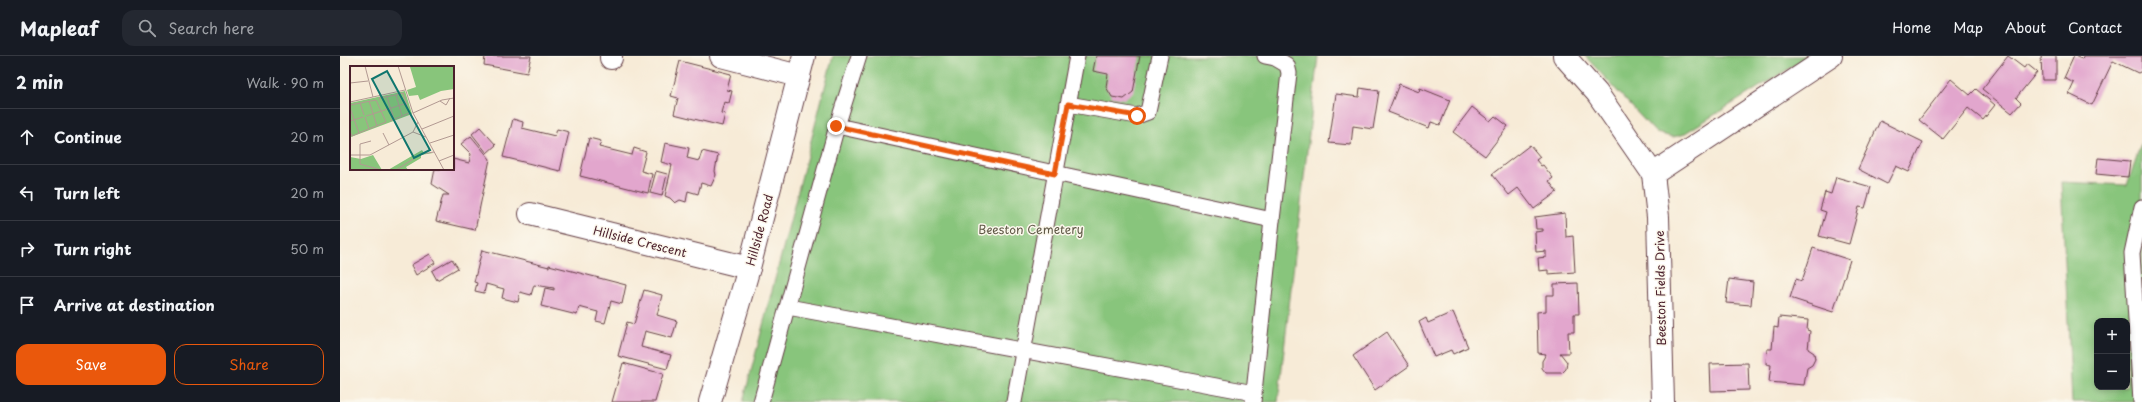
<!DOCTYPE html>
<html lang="en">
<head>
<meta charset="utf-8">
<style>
  body { margin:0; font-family:"Playpen Sans",sans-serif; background:#242831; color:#f1f3f6 }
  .controls { position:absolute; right:12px; bottom:12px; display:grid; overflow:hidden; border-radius:8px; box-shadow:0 2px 6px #0003 }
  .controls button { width:36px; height:36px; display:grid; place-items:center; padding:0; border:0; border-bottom:1px solid #363941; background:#171b24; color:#f1f3f6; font:20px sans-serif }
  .stop { position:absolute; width:12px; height:12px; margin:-9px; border:3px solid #ea580c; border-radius:50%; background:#fff }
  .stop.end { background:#ea580c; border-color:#fff; box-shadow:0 1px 4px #0008 }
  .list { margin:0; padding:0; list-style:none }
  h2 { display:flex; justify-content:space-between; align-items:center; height:52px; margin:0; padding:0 16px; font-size:17px }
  h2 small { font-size:13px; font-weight:400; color:#9ea1a6 }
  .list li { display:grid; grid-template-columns:26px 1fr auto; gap:12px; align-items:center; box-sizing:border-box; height:56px; padding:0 16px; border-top:1px solid #363941 }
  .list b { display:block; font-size:15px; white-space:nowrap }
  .list em { font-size:13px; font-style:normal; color:#9ea1a6 }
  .actions { display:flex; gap:8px; padding:12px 16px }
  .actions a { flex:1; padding:9px 0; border:1px solid #ea580c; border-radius:12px; text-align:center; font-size:14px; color:#ea580c }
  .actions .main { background:#ea580c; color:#fff }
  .icon { flex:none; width:22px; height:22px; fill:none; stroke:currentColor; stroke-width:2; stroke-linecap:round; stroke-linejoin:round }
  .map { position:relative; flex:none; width:1802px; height:346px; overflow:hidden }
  header { display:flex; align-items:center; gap:24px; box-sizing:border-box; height:56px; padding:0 20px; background:#171b24; border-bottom:1px solid #363941 }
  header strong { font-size:19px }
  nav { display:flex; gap:22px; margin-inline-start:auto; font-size:14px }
  .search { width:280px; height:36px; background:#242831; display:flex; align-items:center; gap:10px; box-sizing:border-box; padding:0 14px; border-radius:12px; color:#9ea1a6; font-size:15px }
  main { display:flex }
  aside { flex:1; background:#171b24 }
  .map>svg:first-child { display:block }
</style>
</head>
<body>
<header>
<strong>Mapleaf</strong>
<div class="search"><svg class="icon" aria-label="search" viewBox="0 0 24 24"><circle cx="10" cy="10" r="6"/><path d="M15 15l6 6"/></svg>Search here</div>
<nav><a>Home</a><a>Map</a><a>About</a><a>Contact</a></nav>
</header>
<main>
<aside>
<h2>2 min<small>Walk · 90 m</small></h2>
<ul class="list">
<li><svg class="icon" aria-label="ahead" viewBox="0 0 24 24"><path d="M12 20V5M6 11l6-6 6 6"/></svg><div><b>Continue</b></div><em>20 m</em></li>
<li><svg class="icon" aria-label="left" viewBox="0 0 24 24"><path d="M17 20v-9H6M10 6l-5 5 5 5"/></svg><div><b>Turn left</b></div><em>20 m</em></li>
<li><svg class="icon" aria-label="right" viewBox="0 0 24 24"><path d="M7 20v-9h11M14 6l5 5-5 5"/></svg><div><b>Turn right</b></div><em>50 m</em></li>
<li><svg class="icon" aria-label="arrive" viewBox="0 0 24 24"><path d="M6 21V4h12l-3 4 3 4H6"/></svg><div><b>Arrive at destination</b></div></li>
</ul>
<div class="actions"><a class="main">Save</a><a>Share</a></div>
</aside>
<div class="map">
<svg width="1802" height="346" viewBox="0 0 1802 346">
  <rect width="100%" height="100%" fill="#fbf7ec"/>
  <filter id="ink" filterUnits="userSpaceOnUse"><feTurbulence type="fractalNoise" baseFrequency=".025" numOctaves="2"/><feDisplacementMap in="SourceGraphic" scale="8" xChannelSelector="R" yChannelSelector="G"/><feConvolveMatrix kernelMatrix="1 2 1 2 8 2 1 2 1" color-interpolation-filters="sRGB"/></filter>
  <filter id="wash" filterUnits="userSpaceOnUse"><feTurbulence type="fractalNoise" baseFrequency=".012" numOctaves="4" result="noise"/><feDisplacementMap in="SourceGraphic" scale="16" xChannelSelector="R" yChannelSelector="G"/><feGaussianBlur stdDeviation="0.9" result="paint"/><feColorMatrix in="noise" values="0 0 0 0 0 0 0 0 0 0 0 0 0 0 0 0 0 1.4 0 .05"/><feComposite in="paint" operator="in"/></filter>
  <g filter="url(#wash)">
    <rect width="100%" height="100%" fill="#f7ebd7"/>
    <!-- green -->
    <g fill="#88c57b" stroke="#697253" fill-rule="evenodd">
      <polygon points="493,0 978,0 938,346 403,346"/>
      <polygon points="1245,0 1469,0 1342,79 1333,81 1316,77"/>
      <path d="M1802,85V346H1732L1721,126L1787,129ZM1757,265H1787V331H1757Z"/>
    </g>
    <g id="blocks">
      <!-- building -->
      <g fill="#e2a6cd">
        <polygon points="145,0 191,0 187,17 144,9"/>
        <polygon points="756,0 800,0 793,36 784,43 772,41 766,31 768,18 753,15"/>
        <polygon points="1668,0 1684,12 1687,8 1697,16 1676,42 1681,47 1672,57 1642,33"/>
        <polygon points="1701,0 1716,0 1716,24 1702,24"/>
        <polygon points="1734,0 1742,3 1743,0 1802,0 1802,15 1798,17 1773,5 1752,49 1729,38 1734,27 1724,22"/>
        <polygon points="340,5 391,18 387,34 392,35 389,47 384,46 381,57 385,58 382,70 334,58 338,42 331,40"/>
        <polygon points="1611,23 1630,39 1636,33 1655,49 1643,64 1628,52 1603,83 1579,64"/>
        <polygon points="1059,28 1079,36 1080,32 1110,44 1100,69 1091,66 1089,72 1048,56"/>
        <polygon points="1020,32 1039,35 1033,73 1013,70 1011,89 989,87 996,38 1019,41"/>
        <polygon points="1132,51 1150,65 1155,60 1168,70 1145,100 1113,76"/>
        <polygon points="173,63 183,66 182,72 215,80 217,73 229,76 220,115 163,101"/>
        <polygon points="1540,65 1583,86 1569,116 1556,110 1547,128 1518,113"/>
        <polygon points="140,71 156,89 147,97 132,78"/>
        <polygon points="131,80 150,103 135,174 96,165 103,139 109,139 92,128 95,113 113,113 113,103 129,107 131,98 121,88"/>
        <polygon points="249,82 261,85 259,91 292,99 294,92 306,96 301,115 312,118 308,137 240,120"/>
        <polygon points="325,87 349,92 347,102 359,105 362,95 378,99 375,115 376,119 371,130 361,127 358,138 348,135 346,146 340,144 335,147 330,142 325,140 332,109 321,106"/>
        <polygon points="1190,89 1200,101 1196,104 1201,110 1203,109 1213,122 1209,125 1217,136 1194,153 1178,132 1169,139 1152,118"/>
        <polygon points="1758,102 1790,105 1788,121 1756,118"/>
        <polygon points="316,115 327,118 322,140 310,137"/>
        <polygon points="1496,121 1531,131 1525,152 1519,151 1509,188 1479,180 1486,156 1480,154 1485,136 1491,138"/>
        <polygon points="1225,157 1226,181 1233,180 1235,216 1208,218 1208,214 1199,215 1198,202 1206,201 1206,195 1196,196 1195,176 1203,175 1203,173 1196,173 1195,161"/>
        <polygon points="1473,192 1510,204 1493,256 1450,242 1456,223 1462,225"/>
        <polygon points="142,194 209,211 209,209 286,229 282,248 271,245 265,267 256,265 258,256 239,251 237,259 201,250 205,232 214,234 214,232 194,229 191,239 180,236 178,246 162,242 164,233 146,228 144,237 135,235 137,227 134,226"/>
        <polygon points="90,198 95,207 76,219 71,209"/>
        <polygon points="112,203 118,212 97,224 92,215"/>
        <polygon points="1389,223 1413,226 1411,249 1386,247"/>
        <polygon points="1238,227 1239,258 1234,258 1234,276 1228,276 1229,297 1220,297 1227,306 1226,313 1222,317 1206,317 1202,312 1202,305 1206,298 1198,297 1197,256 1206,255 1206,239 1214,239 1214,228"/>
        <polygon points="304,234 322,239 317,259 337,265 332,282 305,275 301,291 331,299 327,313 278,300 287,266 294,268"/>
        <polygon points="1113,256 1128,291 1113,298 1111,294 1094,301 1079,266 1086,262 1088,267"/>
        <polygon points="1439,261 1468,264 1467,274 1470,275 1468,293 1474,297 1475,303 1472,309 1467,312 1464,329 1429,326 1431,309 1426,308 1427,293 1432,293 1434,271 1438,272"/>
        <polygon points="1047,276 1069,310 1035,334 1013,300"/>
        <polygon points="283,307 323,318 315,346 272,346"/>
        <polygon points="1408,307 1409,334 1371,335 1370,308"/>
      </g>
    </g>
  </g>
  <g filter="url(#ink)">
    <use href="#blocks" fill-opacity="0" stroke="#643e45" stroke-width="1"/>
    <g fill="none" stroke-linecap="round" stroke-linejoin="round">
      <defs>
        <g id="lane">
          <polyline points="728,48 797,60 808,56 820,0"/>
          <polyline points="497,70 932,164 949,17 947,9 935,2 925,0"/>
          <polyline points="448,251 914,337"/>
          <polyline points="421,346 497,70 519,0"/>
          <polyline points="674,346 737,0"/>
          <polyline points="913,346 932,164"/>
          <polyline points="1801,346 1792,197 1802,151"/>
        </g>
        <g id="street">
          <polyline points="381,0 459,20"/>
          <polyline points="1224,0 1257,37 1313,118 1318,161 1323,346"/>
          <polyline points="271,2 271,0"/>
          <polyline points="1313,118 1491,0"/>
          <polyline points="190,158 409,212"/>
          <polyline points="370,346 409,212 464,0"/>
        </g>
      </defs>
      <!-- lane casing -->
      <use href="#lane" stroke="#643e45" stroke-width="17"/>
      <!-- street casing -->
      <use href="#street" stroke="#643e45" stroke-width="24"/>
      <!-- lane -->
      <use href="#lane" stroke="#fff" stroke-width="15"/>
      <!-- street -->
      <use href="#street" stroke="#fff" stroke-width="22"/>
    </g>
  </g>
  <g fill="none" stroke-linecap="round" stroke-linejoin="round" filter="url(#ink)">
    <!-- route -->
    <polyline stroke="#ea580c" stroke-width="5" points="496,70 715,118 728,48 797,60"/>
  </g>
  <g text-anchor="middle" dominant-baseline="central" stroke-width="3" stroke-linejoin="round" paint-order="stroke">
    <!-- park labels -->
    <g font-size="12" fill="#605947" stroke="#fbf7ec">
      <text x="691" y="173">Beeston Cemetery</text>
    </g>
    <!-- street labels -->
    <g font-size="12" fill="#4a1f2b" stroke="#fbf7ec">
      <text transform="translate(419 174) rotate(-75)">Hillside Road</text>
      <text transform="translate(300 185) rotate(14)">Hillside Crescent</text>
      <text transform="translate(1320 232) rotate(-91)">Beeston Fields Drive</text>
    </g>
  </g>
  <!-- overview -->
  <g transform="translate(10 10)">
    <rect width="104" height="104" fill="#f7ebd7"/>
    <path d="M68,0H104V23L91,25L70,34L68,29L59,30L57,24L66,21L60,1ZM55,25L62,48L1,71L0,37ZM72,84L74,87H83L71,89V92L56,101L58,104H38ZM23,89L32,104H0V91L11,93Z" fill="#88c57b"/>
    <path fill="none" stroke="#b29992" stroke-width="1" d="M15,0L23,31M48,0L63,47L94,104M0,17L18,15M37,31L44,53M30,34L29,32L46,29L53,27L59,47L52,50L46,29M19,35L27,60M90,35L96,39L100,32M0,36L55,24M10,37L14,49M0,39L26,34L36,56L9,67M0,42L9,67L2,70L0,65M63,47L92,34L104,32M16,50L57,37M15,51L19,63M0,55L13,51M40,55L52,50M72,63L104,50M63,66L76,71M33,67L39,79M21,75L10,78V98L31,104M80,77L104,69M0,89H20L63,66L68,56M89,95L104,89M46,104L71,88L84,86"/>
    <path fill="#0f766e" fill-opacity="0.15" stroke="#0f766e" stroke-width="2" d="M37,5L80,84L64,92L22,13Z"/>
    <rect width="104" height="104" fill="none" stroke="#4a1f2b" stroke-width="2"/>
  </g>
</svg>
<div class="controls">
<button>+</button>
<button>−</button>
</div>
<div class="stop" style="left:797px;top:60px"></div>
<div class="stop end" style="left:496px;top:70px"></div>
</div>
</main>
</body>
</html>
